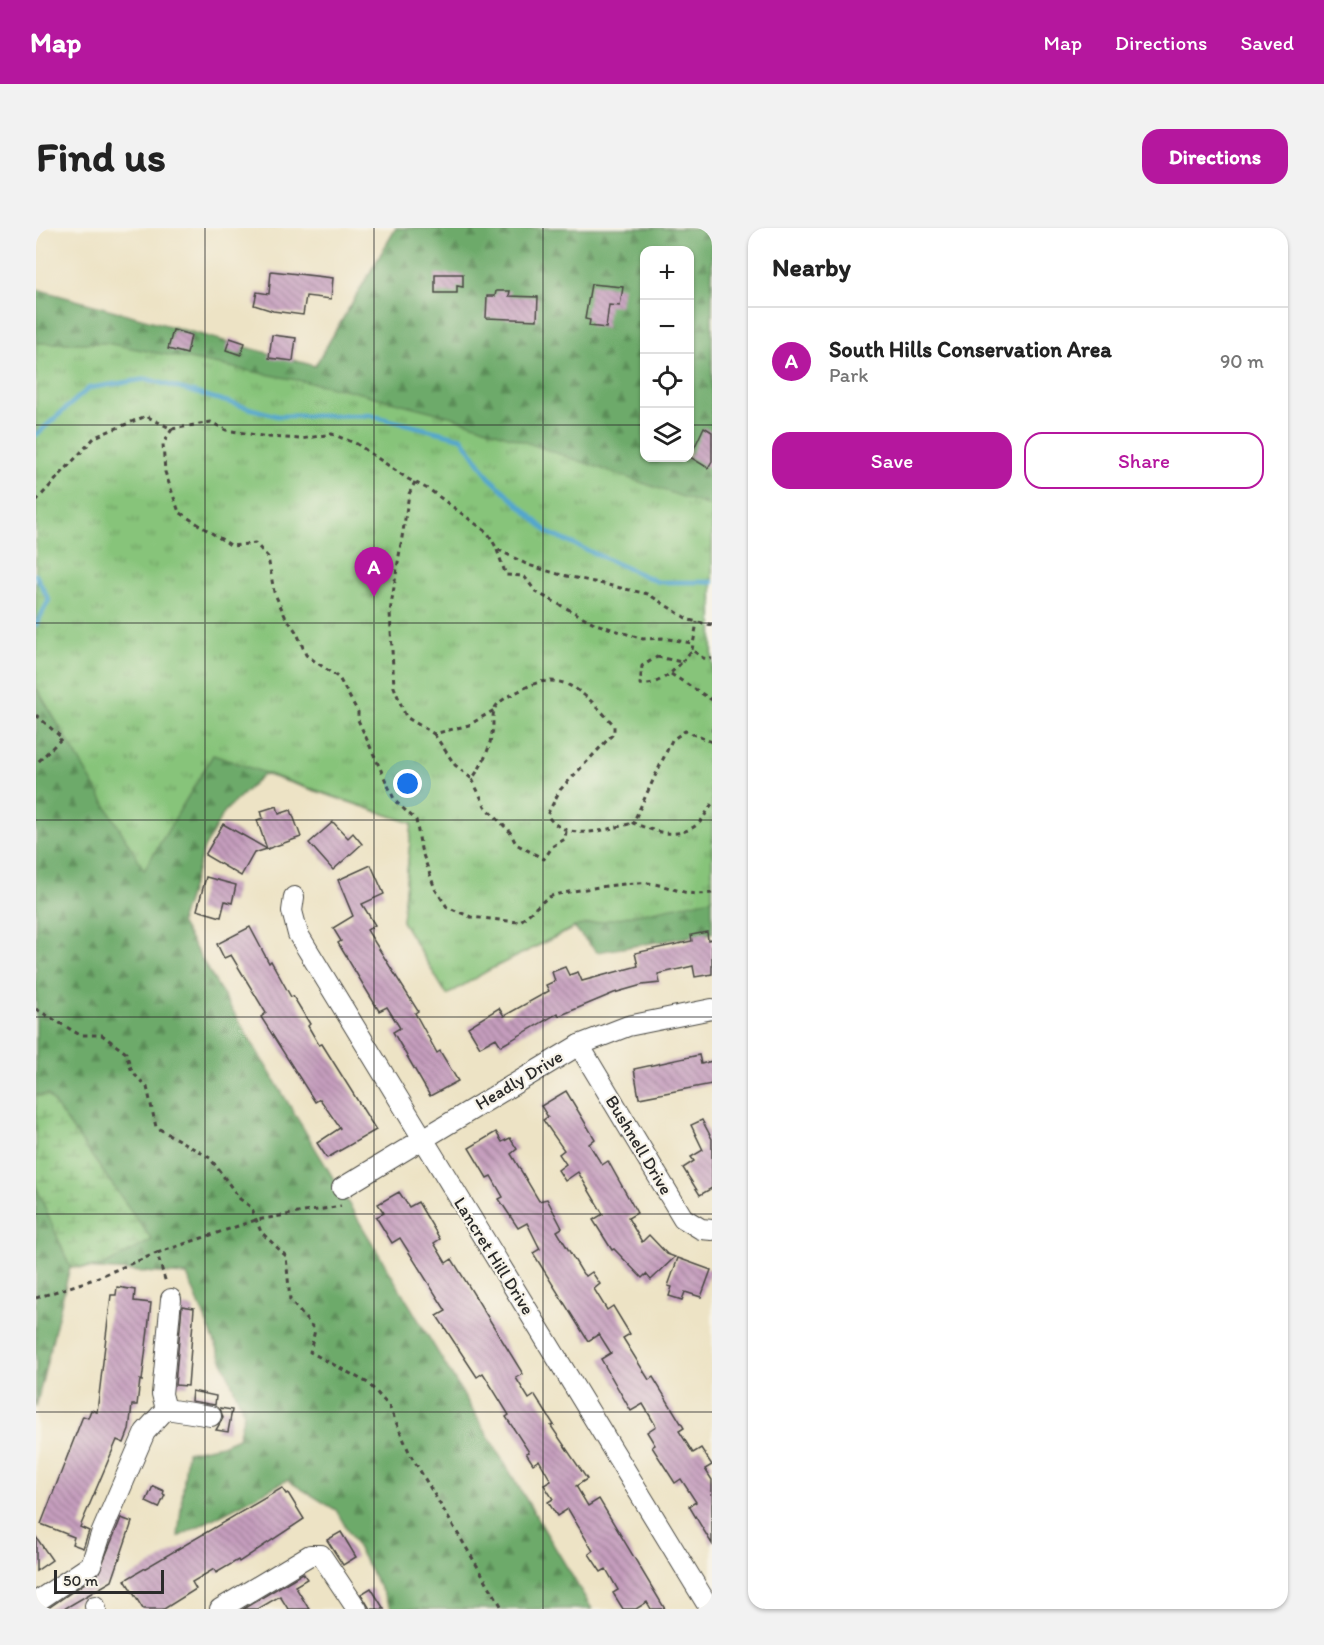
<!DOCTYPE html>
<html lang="en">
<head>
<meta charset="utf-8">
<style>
  body { margin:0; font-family:Itim,sans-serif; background:#f2f2f2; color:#222 }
  .controls { position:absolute; right:18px; top:18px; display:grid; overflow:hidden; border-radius:12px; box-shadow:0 2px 4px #0004 }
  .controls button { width:54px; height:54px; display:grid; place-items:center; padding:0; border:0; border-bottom:2px solid #e0e0e0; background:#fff; color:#222; font:30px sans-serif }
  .scale { position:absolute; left:18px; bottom:15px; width:110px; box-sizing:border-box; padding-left:6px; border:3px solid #2b2b2b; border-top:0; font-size:16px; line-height:21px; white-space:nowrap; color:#2b2b2b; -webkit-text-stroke:4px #f7f3e8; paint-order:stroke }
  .you { position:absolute; left:372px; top:556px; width:21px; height:21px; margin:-15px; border:4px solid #fff; border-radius:50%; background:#1a73e8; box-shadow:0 0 0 9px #1a73e833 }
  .badge { display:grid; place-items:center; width:39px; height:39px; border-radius:50%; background:#b5179e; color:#fff; font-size:20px; font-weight:700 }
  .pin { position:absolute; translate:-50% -50px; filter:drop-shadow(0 2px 3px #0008) }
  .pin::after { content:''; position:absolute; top:32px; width:21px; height:18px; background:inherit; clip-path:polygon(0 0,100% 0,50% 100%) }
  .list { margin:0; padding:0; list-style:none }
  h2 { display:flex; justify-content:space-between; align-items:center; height:78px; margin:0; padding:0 24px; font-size:26px }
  h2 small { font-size:20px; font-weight:400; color:#767676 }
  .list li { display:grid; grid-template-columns:39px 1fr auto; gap:18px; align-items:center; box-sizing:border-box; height:108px; padding:0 24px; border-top:2px solid #e0e0e0 }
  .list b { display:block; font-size:22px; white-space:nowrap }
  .list p { margin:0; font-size:20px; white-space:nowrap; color:#767676 }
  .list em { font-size:20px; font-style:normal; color:#767676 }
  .actions { display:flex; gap:12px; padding:18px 24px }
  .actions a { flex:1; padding:14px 0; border:2px solid #b5179e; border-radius:18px; text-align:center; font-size:21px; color:#b5179e }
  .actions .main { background:#b5179e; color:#fff }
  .icon { flex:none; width:33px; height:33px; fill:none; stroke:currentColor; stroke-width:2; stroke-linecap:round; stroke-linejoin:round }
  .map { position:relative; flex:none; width:676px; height:1381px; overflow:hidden; border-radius:18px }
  header { display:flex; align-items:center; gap:36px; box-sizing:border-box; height:84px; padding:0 30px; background:#b5179e; color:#fff }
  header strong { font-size:28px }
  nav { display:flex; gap:33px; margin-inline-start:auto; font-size:21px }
  .intro { display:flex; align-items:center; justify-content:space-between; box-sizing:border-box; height:144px; padding:0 36px }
  h1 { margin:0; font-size:42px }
  .button { padding:15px 27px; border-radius:18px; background:#b5179e; color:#fff; font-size:21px; font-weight:700 }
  main { display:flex; gap:36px; padding:0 36px }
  aside { flex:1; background:#fff; border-radius:18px; box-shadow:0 2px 4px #0004 }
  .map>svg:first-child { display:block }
</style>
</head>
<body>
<header>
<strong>Map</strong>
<nav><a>Map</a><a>Directions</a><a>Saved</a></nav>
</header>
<div class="intro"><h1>Find us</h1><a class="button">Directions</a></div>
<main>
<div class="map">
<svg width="676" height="1381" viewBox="0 0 676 1381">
  <defs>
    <pattern id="forest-firs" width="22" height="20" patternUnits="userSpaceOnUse" patternTransform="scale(1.5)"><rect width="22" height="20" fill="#6daa6a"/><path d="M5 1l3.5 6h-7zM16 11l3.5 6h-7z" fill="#5a8b57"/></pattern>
    <pattern id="wetland-marsh" width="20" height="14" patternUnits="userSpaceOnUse" patternTransform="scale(1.5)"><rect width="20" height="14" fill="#87c47a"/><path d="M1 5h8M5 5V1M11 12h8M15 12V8" fill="none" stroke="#6f9f64"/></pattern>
    <pattern id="park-tufts" width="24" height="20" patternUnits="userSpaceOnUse" patternTransform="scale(1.5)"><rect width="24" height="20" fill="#87c47a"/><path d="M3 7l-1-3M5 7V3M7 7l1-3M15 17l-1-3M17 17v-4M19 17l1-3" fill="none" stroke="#6f9f64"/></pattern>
    <pattern id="building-back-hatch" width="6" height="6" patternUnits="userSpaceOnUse" patternTransform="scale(1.5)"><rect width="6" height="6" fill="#c59dbd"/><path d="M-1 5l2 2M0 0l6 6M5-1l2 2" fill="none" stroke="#a0809a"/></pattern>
  </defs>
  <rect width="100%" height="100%" fill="#f7f3e8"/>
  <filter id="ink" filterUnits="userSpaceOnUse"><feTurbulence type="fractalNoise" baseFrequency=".0167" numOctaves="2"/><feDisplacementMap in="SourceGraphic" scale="12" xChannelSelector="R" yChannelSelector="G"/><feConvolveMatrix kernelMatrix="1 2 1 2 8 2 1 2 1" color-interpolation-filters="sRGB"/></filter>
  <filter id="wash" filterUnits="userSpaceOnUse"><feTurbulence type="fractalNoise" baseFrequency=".008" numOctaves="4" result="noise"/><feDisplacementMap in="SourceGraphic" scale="24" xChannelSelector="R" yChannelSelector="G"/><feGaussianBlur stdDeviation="1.35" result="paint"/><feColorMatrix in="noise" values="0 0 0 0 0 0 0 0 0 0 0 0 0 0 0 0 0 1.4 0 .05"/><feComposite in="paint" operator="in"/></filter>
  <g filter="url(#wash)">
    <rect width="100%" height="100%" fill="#ede3c5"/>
    <!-- forest -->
    <path fill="url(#forest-firs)" stroke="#4c6a4a" stroke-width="1.5" fill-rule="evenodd" d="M360,0H676V705L561,724L538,700L451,743L411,767L366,693L376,595L228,546L189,583L168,620L144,695L556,1381H356L300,1282L251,1252L142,1309L151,1224L186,1217L202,1210L208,1185L151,1047L34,1039L0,1179V61L279,138ZM608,22H654V230H608Z"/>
    <!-- wetland -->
    <polygon fill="url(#wetland-marsh)" stroke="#597852" stroke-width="1.5" points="0,867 12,867 116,1012 65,1039 34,1039 0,958"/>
    <!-- park -->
    <polygon fill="url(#park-tufts)" stroke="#597852" stroke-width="1.5" points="0,115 70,115 312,162 417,189 676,279 676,671 538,699 451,743 411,767 366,693 376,595 177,527 108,642 0,459"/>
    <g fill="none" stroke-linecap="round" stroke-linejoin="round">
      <!-- stream -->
      <g stroke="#52a6ce" stroke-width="4.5">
        <polyline points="0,207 53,160 111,151 241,188 333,187 426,210 453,249 513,305 622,354 676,354"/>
        <polyline points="0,347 13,372 0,397"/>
      </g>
    </g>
    <g id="blocks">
      <!-- building -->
      <g fill="url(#building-back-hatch)">
        <polygon points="235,43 297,50 295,71 270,68 267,87 237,83 218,77 221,64 233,66"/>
        <polygon points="399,46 427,46 427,59 421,58 421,65 399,65"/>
        <polygon points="555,56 587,59 584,78 573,77 570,100 553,98 554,92 549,91"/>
        <polygon points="460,63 474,63 473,68 502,69 501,92 450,90 451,68 459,68"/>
        <polygon points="137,102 155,107 151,126 132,121"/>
        <polygon points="236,107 260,110 257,133 233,130"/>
        <polygon points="194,110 209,115 205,127 190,122"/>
        <polygon points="668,199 676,204 676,233 672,240 654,229"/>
        <polygon points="241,578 243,586 255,582 265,609 231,621 221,592 227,590 225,583"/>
        <polygon points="297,594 312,610 317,605 326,616 297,642 273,615"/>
        <polygon points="187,596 231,621 218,625 205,648 169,627"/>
        <polygon points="335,637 348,666 326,676 339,697 331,702 382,783 379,785 401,825 404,823 422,853 394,868 357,804 364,800 351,779 343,783 302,715 305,713 297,700 317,688 302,652"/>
        <polygon points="170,649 200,657 196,675 189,673 185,689 161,682"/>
        <polygon points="214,699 233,735 235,733 255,769 257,768 274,796 272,798 283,817 286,816 340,902 291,930 281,915 304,900 284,871 279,874 225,789 230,785 195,727 188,730 181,716"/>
        <polygon points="671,704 672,712 676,711 676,746 659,749 657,738 622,746 624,755 606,757 578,765 523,788 522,785 465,818 460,810 444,819 432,799 463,780 468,788 513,763 510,757 519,753 516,744 529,739 533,747 542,744 546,753 602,738 599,725 656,713 655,707"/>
        <polygon points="663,827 665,836 676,833 676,856 603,870 598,841"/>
        <polygon points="530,863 559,911 553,916 566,937 572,933 601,985 592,990 606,1014 613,1007 631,1026 639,1029 615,1052 610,1046 606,1050 578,1021 576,1022 557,992 567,986 542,944 529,953 522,942 530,936 523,926 528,922 507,892 512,889 505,878"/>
        <polygon points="666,892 676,911 676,960 664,967 647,940 658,933 655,929 667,922 655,897"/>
        <polygon points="460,904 466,914 474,910 481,921 475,926 503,973 511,971 526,1000 521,1003 547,1046 550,1048 556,1044 564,1056 558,1061 571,1082 577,1078 594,1106 587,1110 613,1152 617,1149 648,1200 643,1203 657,1225 665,1220 676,1237 669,1241 676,1252 676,1316 653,1278 660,1274 645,1251 639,1255 616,1219 619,1217 611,1204 620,1198 607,1176 595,1183 565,1131 575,1125 563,1106 552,1113 497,1025 504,1021 491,995 482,1000 463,971 467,969 455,948 451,950 433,920"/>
        <polygon points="363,964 373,979 382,974 404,1011 398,1015 410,1035 416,1031 487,1146 480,1150 493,1171 499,1167 518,1197 515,1198 551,1251 540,1258 552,1278 563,1271 629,1381 615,1381 611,1374 600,1381 587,1381 577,1365 582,1362 570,1341 565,1344 553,1326 557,1323 532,1281 521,1288 512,1274 517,1271 508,1257 515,1253 503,1232 497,1236 490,1225 493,1224 470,1189 473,1187 447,1145 441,1149 401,1088 410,1083 364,1010 356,1015 340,989 348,985 342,976"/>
        <polygon points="642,1030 675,1042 665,1069 649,1064 646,1072 633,1068 636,1059 632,1058"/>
        <polygon points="81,1059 99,1062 98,1073 115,1075 106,1153 104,1152 101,1177 96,1177 93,1202 88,1215 81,1212 44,1299 53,1303 47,1320 36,1316 38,1309 5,1296 47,1188 52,1190 55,1182 61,1184 75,1067 80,1067"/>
        <polygon points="146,1078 158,1080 152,1158 139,1157"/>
        <polygon points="156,1163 180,1168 179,1177 155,1173"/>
        <polygon points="184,1180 196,1182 192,1204 180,1202 187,1190"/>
        <polygon points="117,1258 128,1263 127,1266 129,1267 123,1280 110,1274"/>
        <polygon points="246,1260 250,1266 252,1265 268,1291 203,1334 202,1332 180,1345 178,1341 156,1354 160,1361 128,1381 107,1381 89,1352"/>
        <polygon points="85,1290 96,1294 76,1353 28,1381 11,1381 62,1346"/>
        <polygon points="305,1304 320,1329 307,1337 291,1312"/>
        <polygon points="0,1309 16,1332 0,1343"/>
        <polygon points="267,1345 271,1351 259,1358 273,1381 252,1381 244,1368 222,1381 207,1381"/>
        <polygon points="335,1360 348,1381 334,1381 325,1366"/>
      </g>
    </g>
  </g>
  <g filter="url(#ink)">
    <use href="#blocks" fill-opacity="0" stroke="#484742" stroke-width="1.5"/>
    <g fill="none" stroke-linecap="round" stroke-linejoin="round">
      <defs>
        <g id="minor">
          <polyline points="258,669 256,683 262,706 674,1381"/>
          <polyline points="543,817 647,990 665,1001 676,1002"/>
          <polyline points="306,960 543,817 592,798 676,781"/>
          <polyline points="130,1181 126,1166 135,1071"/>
          <polyline points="0,1374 55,1337 65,1306 109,1204 130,1181 175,1188"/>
          <polyline points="59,1378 60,1381"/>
          <polyline points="184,1381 274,1327 285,1327 321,1381"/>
        </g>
      </defs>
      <!-- minor casing -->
      <use href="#minor" stroke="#484742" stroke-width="22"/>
      <!-- path -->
      <g stroke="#484742" stroke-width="3" stroke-dasharray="4.5 4.5" stroke-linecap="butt">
        <path d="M136,201L127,216L129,244L143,284L196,318L219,315L232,329L238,364L249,388L261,405L270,427L303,450L322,484V492L359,573L380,592L385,621L399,661L411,679L435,689L483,694C493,687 501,678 511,670C519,664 600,653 612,655C637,658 647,669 676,665"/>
        <polyline points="379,254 373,266 354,384 358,459 370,489 398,506 433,497 458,482"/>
        <polyline points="0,273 59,209 110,188 136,201 175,194 190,202 231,209 265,211 296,206 321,216 372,251 394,262 452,305 461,321 492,337 522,346 612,366 653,392 676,397"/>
        <polyline points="461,322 470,347 488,348 500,364 560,396 607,411 626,410 656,415"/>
        <polyline points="656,422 661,394"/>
        <path d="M621,429L646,434C635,446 621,458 604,456L606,438Z"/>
        <polyline points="646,434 656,422 667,430 676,431"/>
        <polyline points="635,446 676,472"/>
        <polyline points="0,487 26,510 0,536"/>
        <polyline points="675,502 676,502"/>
        <polyline points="398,506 419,537 436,551"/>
        <path d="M676,514L649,503L636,512L597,595C619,603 640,613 662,596C668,591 671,582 676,576"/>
        <path d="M530,603L529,611L517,618L508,631L480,616L474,604L449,578L436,551C447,536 453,523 456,505C458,498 456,489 458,482C461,473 475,467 483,463C526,437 549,466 578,497V505L524,562L511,587C529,615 569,602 597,595"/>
        <polyline points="0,781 44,807 66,807 90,825 96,844 111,859 120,899 174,930 204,971 215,979 225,1004 250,1028 254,1072 279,1102 274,1124 332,1155 353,1178 374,1226 467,1381"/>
        <polyline points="121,1025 220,992 305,978"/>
        <polyline points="0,1070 55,1052 121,1025 130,1055"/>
      </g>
      <!-- minor -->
      <use href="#minor" stroke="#fff" stroke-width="20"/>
    </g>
  </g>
  <!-- grid -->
  <path fill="none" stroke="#2b2b2b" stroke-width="1.5" stroke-opacity="0.55" d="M169,0V1381M338,0V1381M507,0V1381M0,197H608M654,197H676M0,395H676M0,592H676M0,789H676M0,986H676M0,1184H676"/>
  <g text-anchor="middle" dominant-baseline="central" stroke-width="4.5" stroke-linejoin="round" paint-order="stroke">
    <!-- street labels -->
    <g font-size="18" fill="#2b2b2b" stroke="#f7f3e8">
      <text transform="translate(483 852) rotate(-31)">Headly Drive</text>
      <text transform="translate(603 917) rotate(59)">Bushnell Drive</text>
      <text transform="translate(458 1028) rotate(58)">Lancret Hill Drive</text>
    </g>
  </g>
</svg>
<div class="controls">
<button>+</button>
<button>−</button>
<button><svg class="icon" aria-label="locate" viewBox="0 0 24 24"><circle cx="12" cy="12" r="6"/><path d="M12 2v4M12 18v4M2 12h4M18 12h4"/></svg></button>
<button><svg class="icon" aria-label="layers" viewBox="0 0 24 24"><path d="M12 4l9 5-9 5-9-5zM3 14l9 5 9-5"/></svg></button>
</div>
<div class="scale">50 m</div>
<div class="you"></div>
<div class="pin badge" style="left:338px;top:369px">A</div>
</div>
<aside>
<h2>Nearby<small></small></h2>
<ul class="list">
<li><span class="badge">A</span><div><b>South Hills Conservation Area</b><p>Park</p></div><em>90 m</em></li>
</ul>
<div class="actions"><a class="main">Save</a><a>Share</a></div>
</aside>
</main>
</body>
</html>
